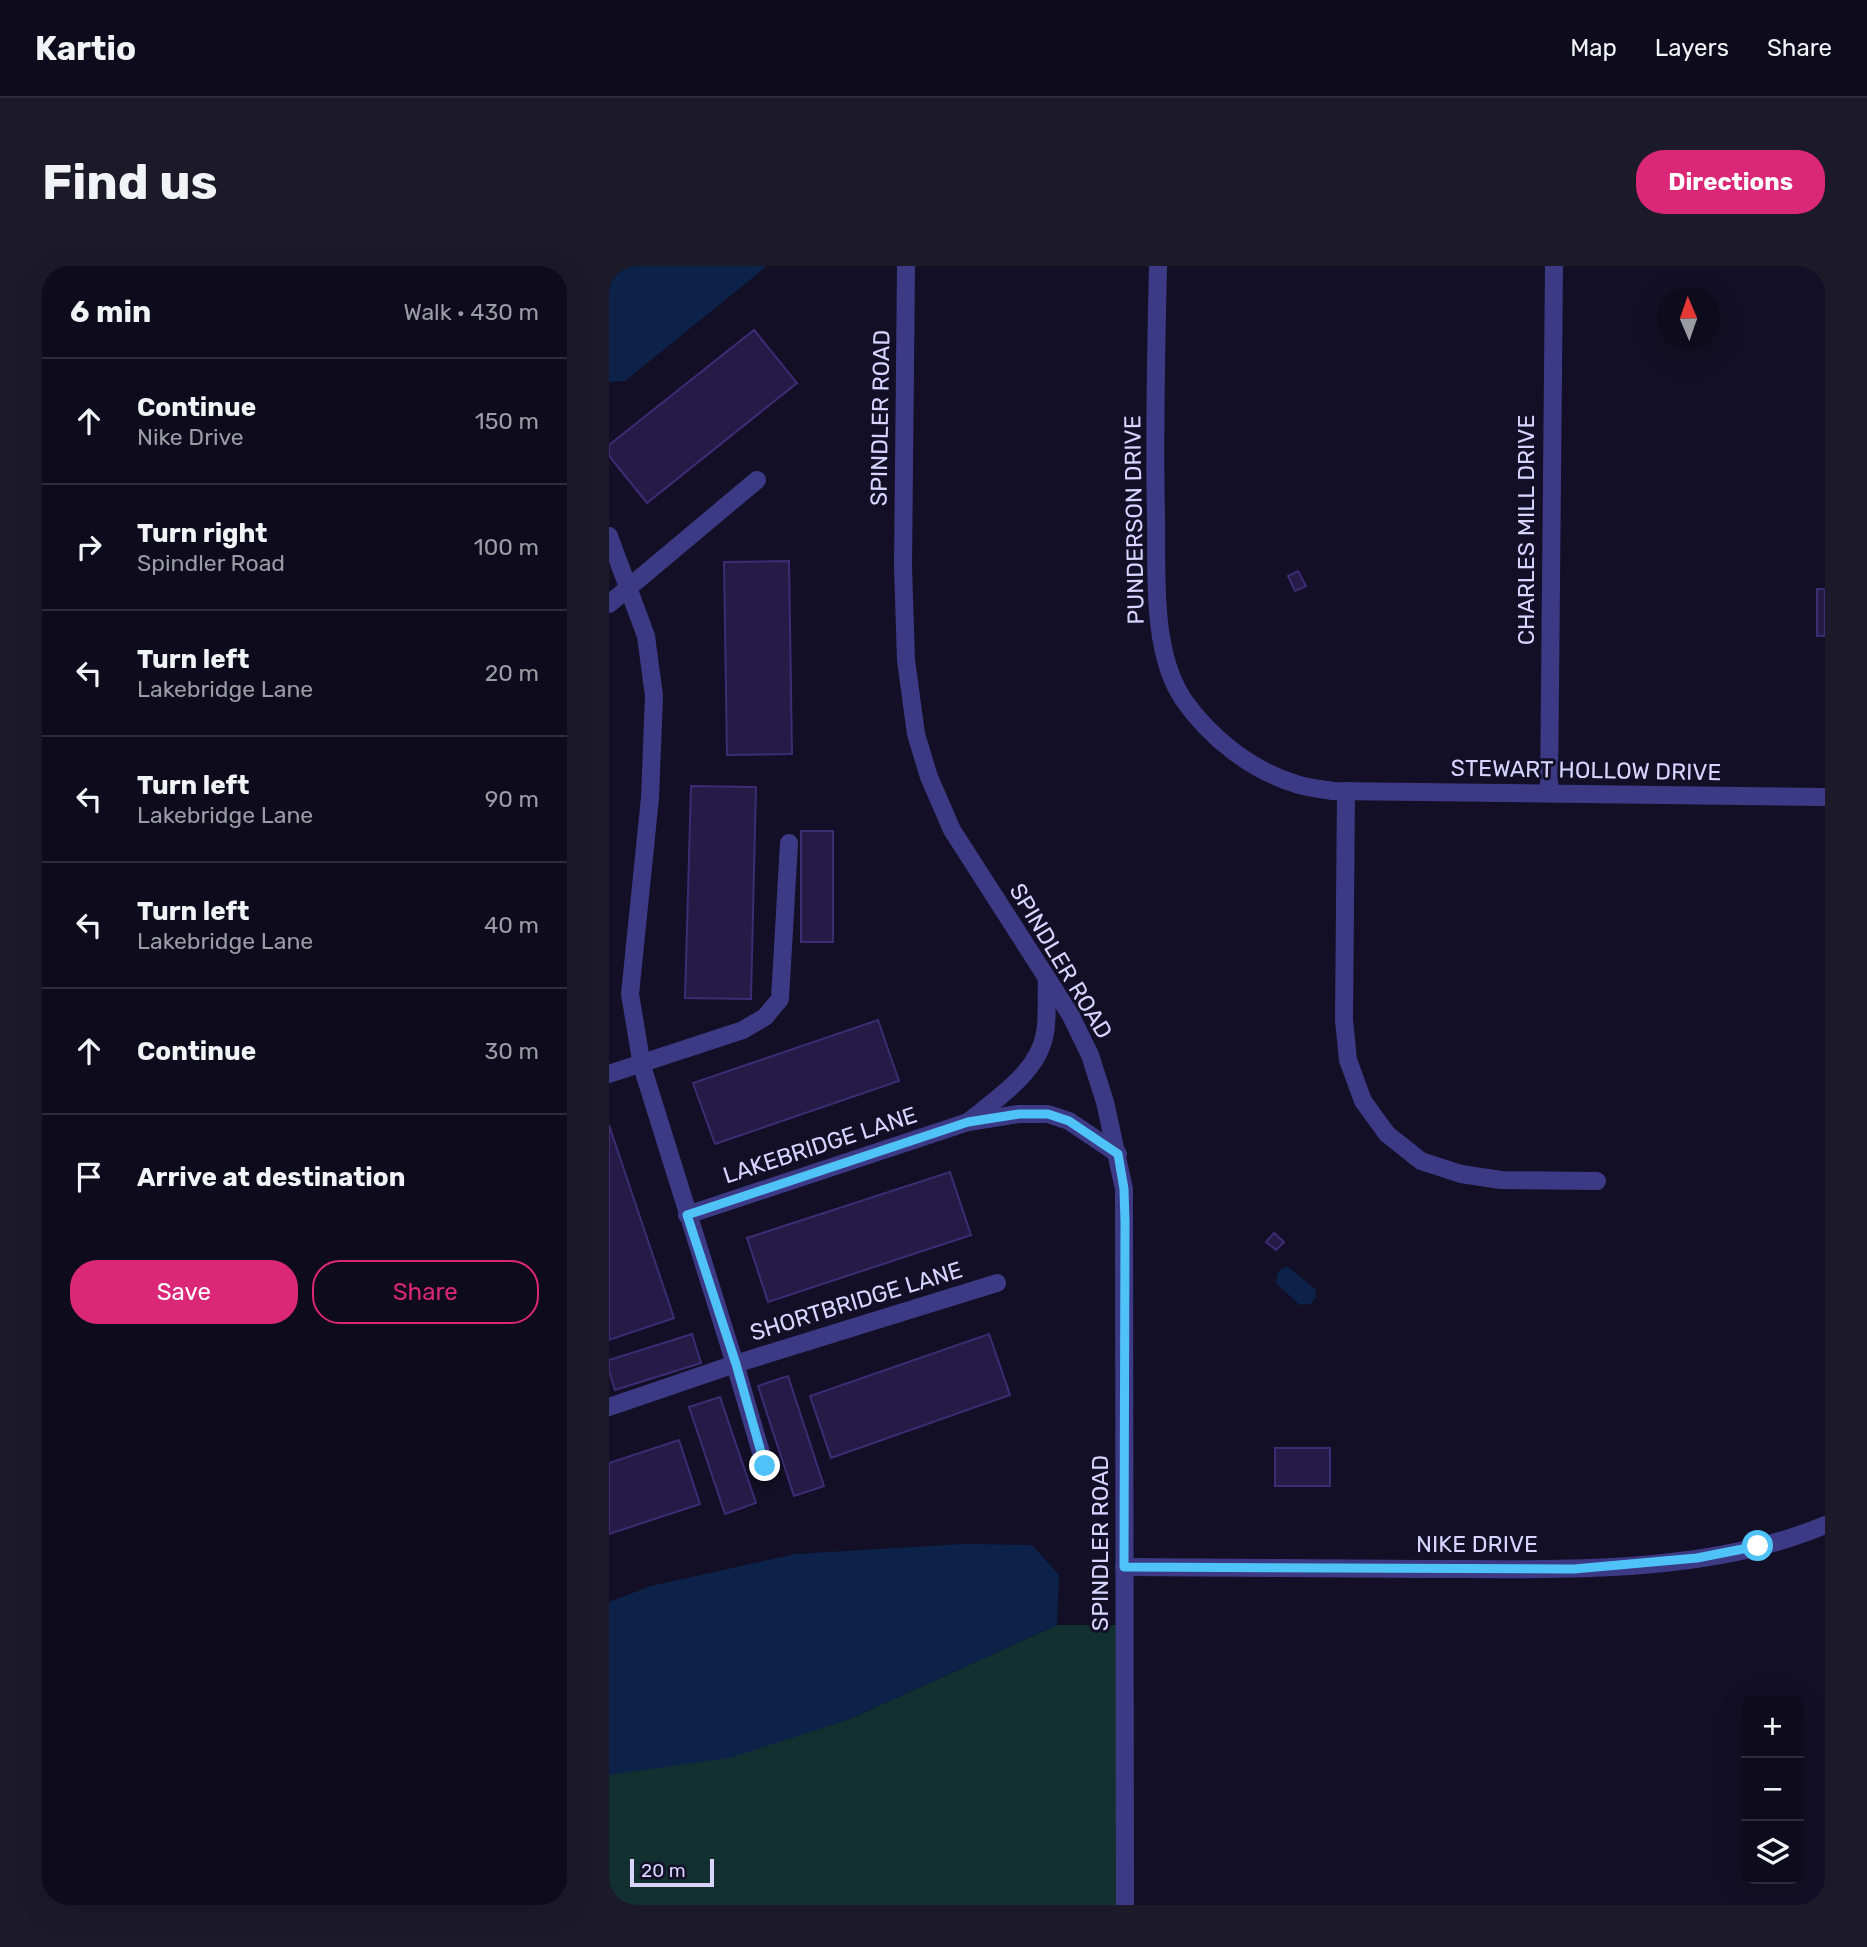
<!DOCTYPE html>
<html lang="en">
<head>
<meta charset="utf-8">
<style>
  body { margin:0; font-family:Rubik,sans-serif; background:#1c1929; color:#f1f3f6 }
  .controls { position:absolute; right:21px; bottom:21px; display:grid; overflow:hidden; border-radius:14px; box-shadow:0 7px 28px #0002 }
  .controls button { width:63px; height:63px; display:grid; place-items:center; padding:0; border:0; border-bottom:2px solid #2e2b3b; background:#0e0b1c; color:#f1f3f6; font:35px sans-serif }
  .compass { position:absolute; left:1048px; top:21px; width:63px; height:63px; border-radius:50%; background:#0e0b1c; box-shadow:0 7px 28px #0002; rotate:358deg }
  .scale { position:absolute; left:21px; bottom:18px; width:84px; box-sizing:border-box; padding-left:7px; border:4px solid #d9d4ff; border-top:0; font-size:19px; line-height:24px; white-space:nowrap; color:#d9d4ff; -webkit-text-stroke:5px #130f26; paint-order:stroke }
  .stop { position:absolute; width:21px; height:21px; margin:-16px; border:5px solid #4fc3f7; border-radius:50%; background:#fff }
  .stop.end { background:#4fc3f7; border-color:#fff; box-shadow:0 2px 7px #0008 }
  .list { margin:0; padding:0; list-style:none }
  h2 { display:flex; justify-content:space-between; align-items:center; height:91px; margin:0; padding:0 28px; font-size:30px }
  h2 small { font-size:23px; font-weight:400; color:#9b9ba3 }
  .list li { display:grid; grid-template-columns:46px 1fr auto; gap:21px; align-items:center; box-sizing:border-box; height:126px; padding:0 28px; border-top:2px solid #2e2b3b }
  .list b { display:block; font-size:26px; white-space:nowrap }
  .list p { margin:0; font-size:23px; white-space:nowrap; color:#9b9ba3 }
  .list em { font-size:23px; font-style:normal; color:#9b9ba3 }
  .actions { display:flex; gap:14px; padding:21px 28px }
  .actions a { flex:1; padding:16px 0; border:2px solid #db2777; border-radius:28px; text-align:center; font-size:24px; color:#db2777 }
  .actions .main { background:#db2777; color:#fff }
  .icon { flex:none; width:38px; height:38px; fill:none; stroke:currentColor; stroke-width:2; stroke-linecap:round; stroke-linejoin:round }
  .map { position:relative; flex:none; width:1216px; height:1639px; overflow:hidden; border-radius:28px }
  header { display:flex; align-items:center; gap:42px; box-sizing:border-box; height:98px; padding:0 35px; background:#0e0b1c; border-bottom:2px solid #2e2b3b }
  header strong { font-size:33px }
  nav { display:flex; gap:38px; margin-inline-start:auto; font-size:24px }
  .intro { display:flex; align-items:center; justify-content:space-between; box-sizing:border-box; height:168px; padding:0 42px }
  h1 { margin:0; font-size:49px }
  .button { padding:18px 32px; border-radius:28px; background:#db2777; color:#fff; font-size:24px; font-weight:700 }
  main { display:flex; gap:42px; padding:0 42px }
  aside { flex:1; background:#0e0b1c; border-radius:28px; box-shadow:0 7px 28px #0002 }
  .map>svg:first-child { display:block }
</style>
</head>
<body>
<header>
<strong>Kartio</strong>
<nav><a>Map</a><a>Layers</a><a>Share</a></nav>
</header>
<div class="intro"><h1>Find us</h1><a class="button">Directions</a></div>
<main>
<aside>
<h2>6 min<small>Walk · 430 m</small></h2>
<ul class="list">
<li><svg class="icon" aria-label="ahead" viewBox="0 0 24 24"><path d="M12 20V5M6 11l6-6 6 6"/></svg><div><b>Continue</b><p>Nike Drive</p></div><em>150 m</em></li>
<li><svg class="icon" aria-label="right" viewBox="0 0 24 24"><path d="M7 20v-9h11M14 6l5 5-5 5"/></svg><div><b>Turn right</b><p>Spindler Road</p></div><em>100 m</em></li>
<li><svg class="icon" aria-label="left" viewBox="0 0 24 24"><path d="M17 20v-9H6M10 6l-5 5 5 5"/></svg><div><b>Turn left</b><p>Lakebridge Lane</p></div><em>20 m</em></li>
<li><svg class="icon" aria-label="left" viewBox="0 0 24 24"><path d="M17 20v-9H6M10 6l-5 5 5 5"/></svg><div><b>Turn left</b><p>Lakebridge Lane</p></div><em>90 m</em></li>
<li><svg class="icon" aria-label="left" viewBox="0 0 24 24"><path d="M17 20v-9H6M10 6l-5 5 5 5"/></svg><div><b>Turn left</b><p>Lakebridge Lane</p></div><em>40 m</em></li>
<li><svg class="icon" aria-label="ahead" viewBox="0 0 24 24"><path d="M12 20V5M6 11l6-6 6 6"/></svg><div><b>Continue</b></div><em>30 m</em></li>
<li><svg class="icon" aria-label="arrive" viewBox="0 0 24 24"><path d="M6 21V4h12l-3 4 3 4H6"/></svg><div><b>Arrive at destination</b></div></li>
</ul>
<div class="actions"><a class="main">Save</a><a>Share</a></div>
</aside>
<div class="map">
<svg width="1216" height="1639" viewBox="0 0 1216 1639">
  <rect width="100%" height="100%" fill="#130f26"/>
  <!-- green -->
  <polygon fill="#12302f" points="448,1359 515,1359 516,1639 0,1639 0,1509 241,1453"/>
  <!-- water -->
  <g fill="#0c2248">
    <polygon points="0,0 158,0 16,115 0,116"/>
    <path d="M679,1001L706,1023L707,1031L702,1038L691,1039L667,1017C668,1007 669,1003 679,1001Z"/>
    <polygon points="354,1278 423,1279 450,1309 448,1359 241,1453 121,1492 0,1509 0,1336 42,1320 186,1288"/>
  </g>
  <!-- building -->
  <g fill="#241b47" stroke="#3b2d73" stroke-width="2">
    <polygon points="145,64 188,117 38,237 0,190 0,179"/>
    <polygon points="180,295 183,488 118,489 115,296"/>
    <polygon points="689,305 697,320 686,325 679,310"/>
    <rect x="1208" y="323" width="8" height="47"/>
    <polygon points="82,520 147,521 142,733 76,732"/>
    <rect x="192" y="565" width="32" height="111"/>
    <polygon points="269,754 290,815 106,878 84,817"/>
    <polygon points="0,859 65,1052 0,1074"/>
    <polygon points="341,906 362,969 159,1036 138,972"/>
    <polygon points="665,967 675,976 667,984 657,976"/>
    <polygon points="83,1068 92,1097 6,1124 0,1105 0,1094"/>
    <polygon points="380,1068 401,1129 222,1192 201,1130"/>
    <polygon points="179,1110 215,1220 185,1230 149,1120"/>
    <polygon points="111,1131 147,1237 116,1248 80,1141"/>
    <polygon points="70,1174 91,1238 0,1268 0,1197"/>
    <rect x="666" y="1182" width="55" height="38"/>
  </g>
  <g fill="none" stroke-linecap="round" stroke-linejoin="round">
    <!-- minor -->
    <g stroke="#3d3a85" stroke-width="18">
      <polyline points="297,0 294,301 297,394 307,468 320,511 343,564 461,748 481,789 496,836 515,923 516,1639"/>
      <path d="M549,0C547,84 545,167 547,251C548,306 542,385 574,433C601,472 642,504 687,518C698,522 712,523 724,525L1216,531"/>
      <polyline points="0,270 37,370 45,430 41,532 21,728 33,800 126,1098 156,1200"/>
      <polyline points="0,338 148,214"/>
      <polyline points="737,525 735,754 739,794 754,835 778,868 812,895 852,908 892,914 988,915"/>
      <polyline points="940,527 945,0"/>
      <polyline points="0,808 134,764 156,751 171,733 180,577"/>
      <path d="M359,856C387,833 430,806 436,767C439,750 437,731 438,713"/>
      <polyline points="78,949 359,856 410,848 439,848 460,855 509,888"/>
      <polyline points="0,1141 126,1098 388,1017"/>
      <path d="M515,1301C618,1302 720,1302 823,1303C949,1303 1098,1309 1216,1259"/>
    </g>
  </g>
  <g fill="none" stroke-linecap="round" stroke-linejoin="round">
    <!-- route -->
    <polyline stroke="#4fc3f7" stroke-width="9" points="156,1200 127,1098 78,949 359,856 410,848 439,848 460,855 509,888 515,923 516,956 515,1301 965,1303 1088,1292 1149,1280"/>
  </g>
  <g text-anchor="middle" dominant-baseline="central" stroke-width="6" stroke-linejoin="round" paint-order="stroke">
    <!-- street labels -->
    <g font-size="23" fill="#d9d4ff" stroke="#130f26">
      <text transform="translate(271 152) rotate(-89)">SPINDLER ROAD</text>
      <text transform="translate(525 254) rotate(-91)">PUNDERSON DRIVE</text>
      <text transform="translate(917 264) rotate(-90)">CHARLES MILL DRIVE</text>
      <text transform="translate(977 504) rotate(1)">STEWART HOLLOW DRIVE</text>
      <text transform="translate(452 695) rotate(59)">SPINDLER ROAD</text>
      <text transform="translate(211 879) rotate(-18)">LAKEBRIDGE LANE</text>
      <text transform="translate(247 1035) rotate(-17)">SHORTBRIDGE LANE</text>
      <text transform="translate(491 1277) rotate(-90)">SPINDLER ROAD</text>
      <text x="868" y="1278">NIKE DRIVE</text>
    </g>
  </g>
</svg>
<div class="controls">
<button>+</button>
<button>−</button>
<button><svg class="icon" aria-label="layers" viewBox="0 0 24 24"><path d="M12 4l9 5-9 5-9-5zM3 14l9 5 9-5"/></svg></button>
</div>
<svg class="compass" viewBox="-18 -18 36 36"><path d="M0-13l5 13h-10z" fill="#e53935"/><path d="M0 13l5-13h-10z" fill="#9b9ba3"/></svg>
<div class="scale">20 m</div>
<div class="stop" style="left:1149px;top:1280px"></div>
<div class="stop end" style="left:156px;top:1200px"></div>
</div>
</main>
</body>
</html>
